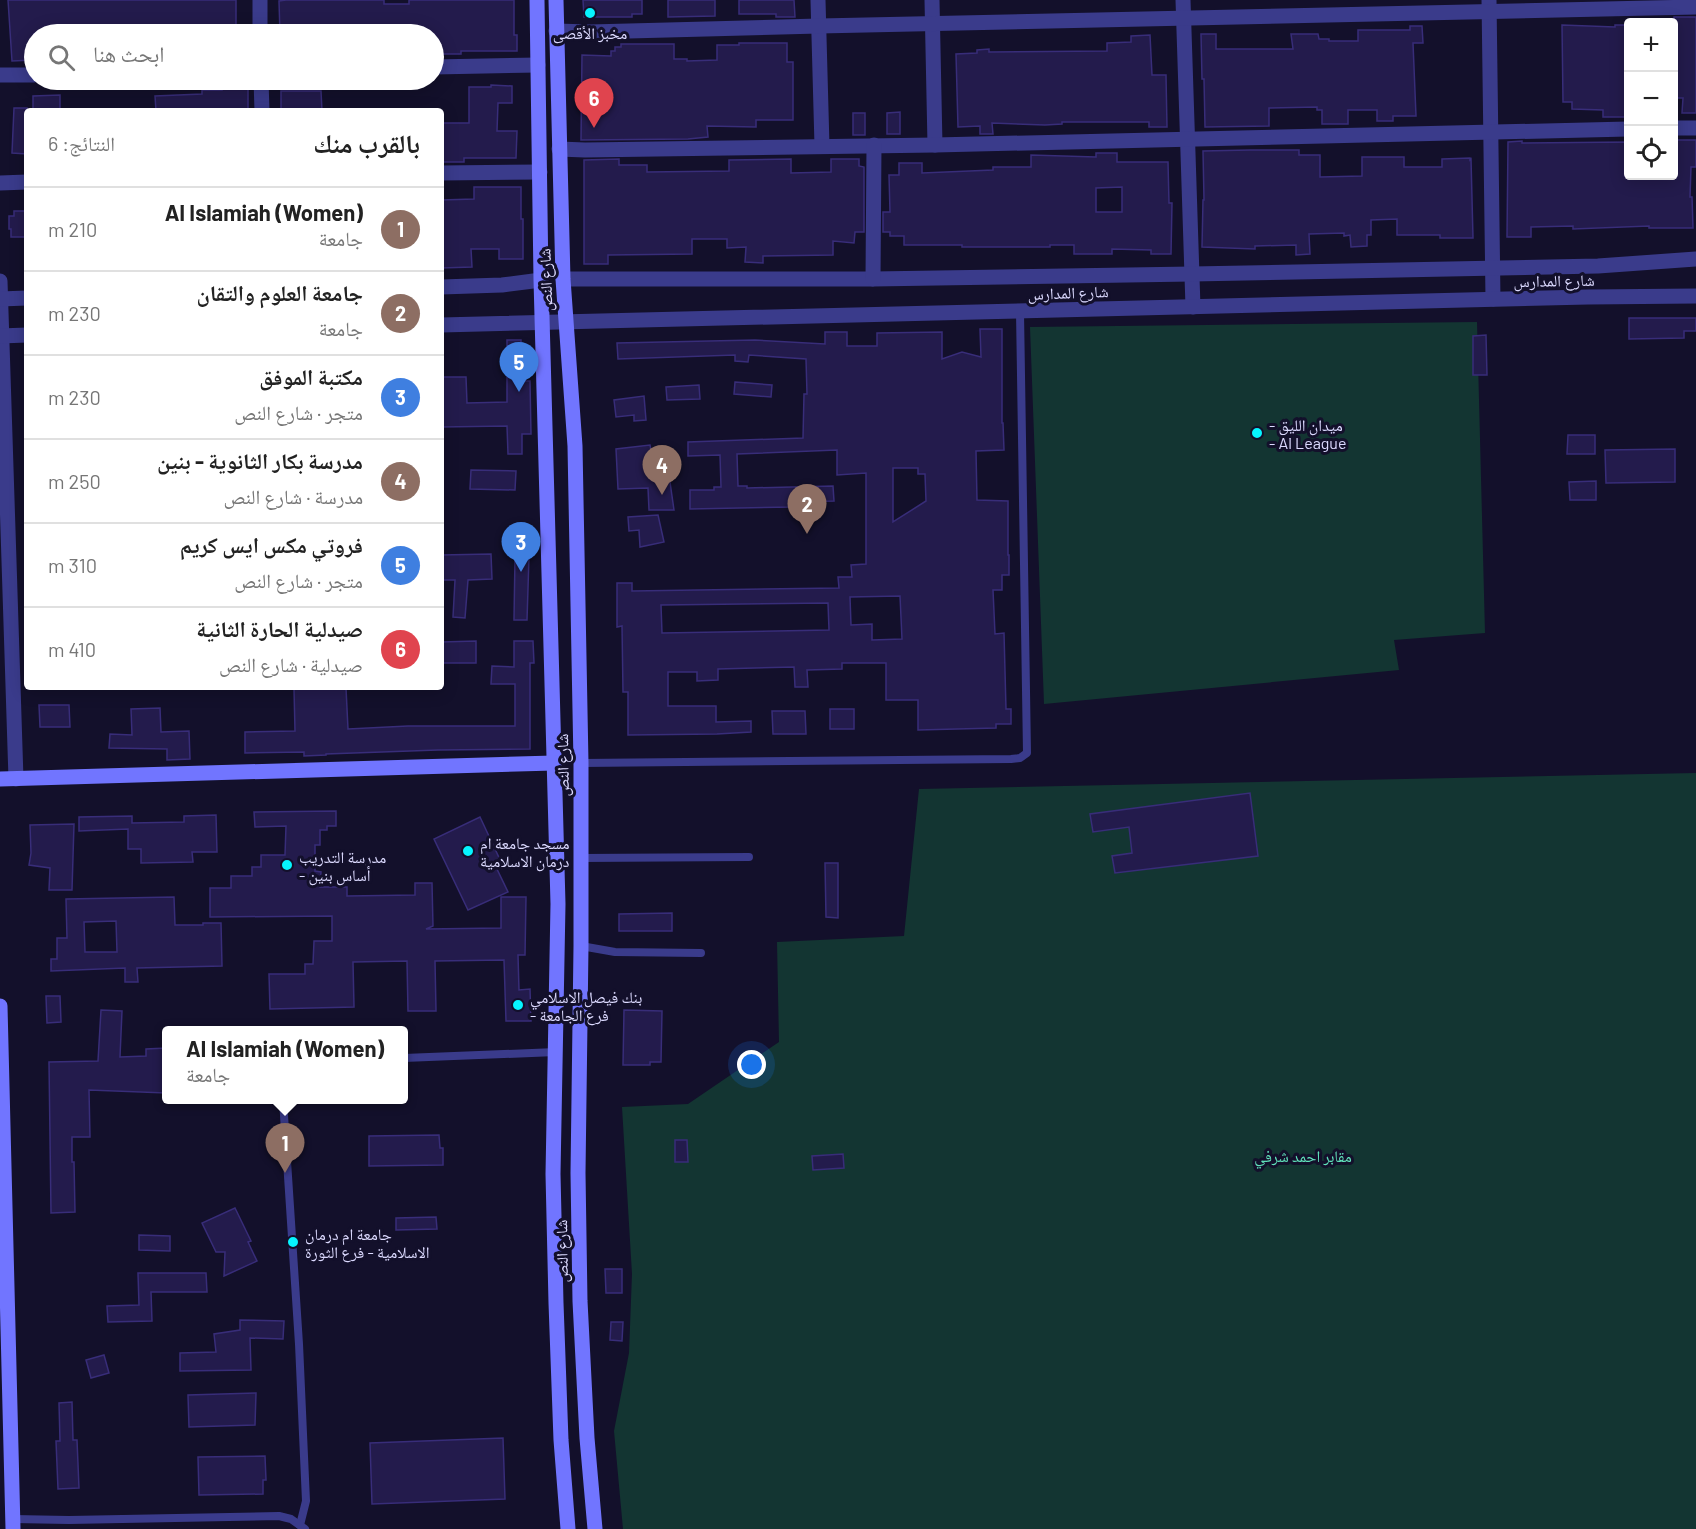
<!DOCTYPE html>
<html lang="ar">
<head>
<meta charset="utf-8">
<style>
  body { margin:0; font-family:Barlow,"Noto Naskh Arabic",sans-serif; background:#f6f6f6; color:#222; direction:rtl }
  .controls { position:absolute; right:18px; top:18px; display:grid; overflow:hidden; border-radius:6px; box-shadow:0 3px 15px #0003 }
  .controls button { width:54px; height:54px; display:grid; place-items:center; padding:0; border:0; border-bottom:2px solid #e0e0e0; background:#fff; color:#222; font:30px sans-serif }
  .you { position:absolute; left:752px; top:1065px; width:21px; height:21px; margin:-15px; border:4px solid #fff; border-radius:50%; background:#1a73e8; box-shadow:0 0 0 9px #1a73e833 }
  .badge { display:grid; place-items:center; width:39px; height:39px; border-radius:50%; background:#1a73e8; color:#fff; font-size:20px; font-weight:700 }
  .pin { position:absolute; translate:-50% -50px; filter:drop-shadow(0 2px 3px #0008) }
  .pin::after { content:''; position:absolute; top:32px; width:21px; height:18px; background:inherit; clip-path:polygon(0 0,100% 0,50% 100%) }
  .popup { position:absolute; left:162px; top:1026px; width:246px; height:78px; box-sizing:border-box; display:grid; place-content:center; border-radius:6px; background:#fff; filter:drop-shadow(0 2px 4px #0005); font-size:20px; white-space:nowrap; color:#767676 }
  .popup b { font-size:22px; color:#222 }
  .popup::after { content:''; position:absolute; left:50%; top:100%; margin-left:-12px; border:12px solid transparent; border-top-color:#fff }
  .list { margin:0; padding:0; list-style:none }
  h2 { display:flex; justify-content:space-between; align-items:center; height:78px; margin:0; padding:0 24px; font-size:26px }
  h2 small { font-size:20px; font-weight:400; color:#767676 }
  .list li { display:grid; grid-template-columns:39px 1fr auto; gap:18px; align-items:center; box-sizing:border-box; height:84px; padding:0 24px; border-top:2px solid #e0e0e0 }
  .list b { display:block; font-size:22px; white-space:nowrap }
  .list p { margin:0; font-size:20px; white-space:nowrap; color:#767676 }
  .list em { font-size:20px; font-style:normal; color:#767676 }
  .icon { flex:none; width:33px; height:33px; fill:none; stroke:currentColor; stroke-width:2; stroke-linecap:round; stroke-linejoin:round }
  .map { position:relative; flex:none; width:1696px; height:1529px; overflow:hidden; direction:ltr }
  .search { position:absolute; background:#fff; box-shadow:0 3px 15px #0003; left:24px; top:24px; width:420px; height:66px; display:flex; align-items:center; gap:15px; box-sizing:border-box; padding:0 21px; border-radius:33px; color:#767676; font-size:22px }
  .panel { position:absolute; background:#fff; box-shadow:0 3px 15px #0003; left:24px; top:108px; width:420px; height:582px; border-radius:6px; direction:rtl }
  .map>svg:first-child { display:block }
</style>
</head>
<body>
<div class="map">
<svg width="1696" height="1529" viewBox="0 0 1696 1529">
  <rect width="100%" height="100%" fill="#13102b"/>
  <!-- green -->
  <g fill="#133532">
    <polygon points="1477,322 1485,633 1394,640 1399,670 1044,704 1030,327"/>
    <polygon points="1696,773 1696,1529 623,1529 614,1431 629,1353 632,1274 622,1107 688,1104 779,1042 777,942 904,936 919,789"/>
  </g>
  <!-- building -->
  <g fill="#231b4c" stroke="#382d79" stroke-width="1.5" fill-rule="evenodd">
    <polygon points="8,0 236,0 236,34 210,34 210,29 188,29 187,34 34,34 34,60 12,61"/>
    <polygon points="286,0 384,0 384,4 409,4 409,0 514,0 514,35 517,35 517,51 461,51 461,54 434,54 434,34 423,33 280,34 279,1"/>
    <polygon points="583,0 642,0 642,14 632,14 632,17 584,17"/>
    <polygon points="668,0 715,0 715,16 668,17"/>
    <polygon points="739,0 794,0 795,17 776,17 776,14 739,14"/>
    <polygon points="1674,17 1696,17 1696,113 1682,113 1683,98 1674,98"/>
    <polygon points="1562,25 1615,27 1615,25 1629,25 1629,44 1627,44 1628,117 1603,117 1603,110 1572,109 1572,102 1563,102"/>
    <polygon points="1410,26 1422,26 1423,43 1413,43 1416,116 1393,116 1393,121 1377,121 1377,110 1348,110 1348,124 1322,124 1322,110 1317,110 1317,107 1269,108 1269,126 1205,127 1204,79 1202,79 1201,34 1216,34 1216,49 1293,49 1291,34 1318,34 1319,39 1329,39 1329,41 1358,41 1358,30 1410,30"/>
    <polygon points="1150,35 1152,75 1166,75 1167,127 1149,127 1149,122 1062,122 1062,124 1045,125 992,123 993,134 980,134 980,126 958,127 956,54 977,53 977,50 989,49 989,52 1107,51 1107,43 1131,42 1131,36"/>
    <polygon points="739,43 787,43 787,62 793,62 793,120 756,120 756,127 707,126 708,137 688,139 581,140 582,55 611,56 611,51 615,51 615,47 621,47 621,44 674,44 674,59 687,59 687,61 717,60 717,45 739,45"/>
    <polygon points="491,85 512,86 512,103 498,103 497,131 517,131 516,158 464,158 464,162 441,162 441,123 469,123 469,87 491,87"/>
    <polygon points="222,88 248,88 248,111 156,111 155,96 202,94 202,90 222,90"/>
    <polygon points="281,91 321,91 322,111 281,111"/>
    <polygon points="60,95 60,111 33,111 33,96"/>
    <polygon points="14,108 27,108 27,154 12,153"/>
    <polygon points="900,112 900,134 887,134 887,113"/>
    <rect x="853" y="113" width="12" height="22"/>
    <polygon points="1675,140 1696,140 1696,167 1691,167 1690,197 1692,197 1693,228 1649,228 1649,226 1573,229 1573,226 1531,227 1531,237 1507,237 1508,142 1522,141 1522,143 1629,142 1629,176 1674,176"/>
    <polygon points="1250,150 1299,150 1299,155 1320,155 1320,177 1362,176 1362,157 1404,157 1404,167 1442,167 1442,159 1470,158 1470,160 1471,159 1473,238 1440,238 1440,235 1397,235 1397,219 1371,220 1371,235 1367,235 1367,246 1351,247 1350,235 1344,236 1344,233 1309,234 1310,254 1296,255 1296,245 1255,246 1255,249 1202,247 1203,200 1204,200 1203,151"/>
    <path d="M1096,153H1117V162H1168L1169,203H1172L1171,254H1151V250L1112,249V254H1074V245H1050V247H962V245H904V236H890V232H883V212H890L889,175H899V163H922V173L993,170V167H1031V155L1096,157ZM1122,187V212H1096V188Z"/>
    <polygon points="619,159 619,165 647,165 647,172 729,171 729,160 791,159 791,173 831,172 831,159 859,159 859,166 864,167 864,232 855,232 854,243 833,241 833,255 763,256 763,263 745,262 746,247 727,248 727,239 692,239 692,254 608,255 608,264 584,264 584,160"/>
    <polygon points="474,187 521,187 521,219 523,219 523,259 499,259 499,249 471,249 472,267 441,268 441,200 474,199"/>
    <polygon points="14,211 27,211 27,237 11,237 11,229 9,229 9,216 14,216"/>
    <polygon points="1629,318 1696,318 1696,331 1684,331 1684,338 1629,339"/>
    <path d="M980,329H1002V423H1003L1004,450L976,451L977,500L1008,501V555H1009V575H1002V590H993L995,634L1004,633L1006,709H1011V724H996V728L918,730V700H886V663H842V669L807,670L808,687H795L794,667L718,669V680L697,681V672H668V706H716V722L751,721V732L717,734L628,735V692H623L622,626L617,627V583H632V591L839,588L838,577H852L851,565L866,564V473L837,475V450L737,454L738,486H747V488L833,486L834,501L792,502V507L690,509V490H714V487H721L720,455L688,456V442L803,438L804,394H807L806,359L749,355L748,362L735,361V355L618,359L617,343L755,340L825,344V332H847V346H877V333L942,332V359L962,352L981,357ZM893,468H918V474H925L926,501L893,522ZM900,596L902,639L872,640V624L851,625L850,597ZM828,603L829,630L662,633L661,605Z"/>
    <polygon points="1486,335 1487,375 1473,375 1473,336"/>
    <polygon points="507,340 521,340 521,381 530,381 531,434 522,434 522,454 508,454 507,426 441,427 441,377 466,377 467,403 507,402"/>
    <polygon points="735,382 772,385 771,397 734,394"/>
    <polygon points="699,385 700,399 667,400 666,387"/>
    <polygon points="644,396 646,420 634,421 634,415 616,417 614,400"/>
    <polygon points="1568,435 1595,435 1595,454 1567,454"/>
    <polygon points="650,445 652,456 666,454 674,510 649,510 648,488 618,489 616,449"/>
    <polygon points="1675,449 1675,482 1606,483 1605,450"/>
    <polygon points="471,470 516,471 515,490 470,489"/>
    <polygon points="1596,481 1596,500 1570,500 1569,482"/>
    <polygon points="658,515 664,542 640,547 639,530 629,531 628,517"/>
    <polygon points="491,554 492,579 468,580 465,618 453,617 455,580 441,580 441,555"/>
    <polygon points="515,556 529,557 527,620 514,620"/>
    <polygon points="476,641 476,663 441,663 441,642"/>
    <polygon points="514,641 533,641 534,663 530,663 530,749 438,750 326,754 326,755 304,756 304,752 245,753 245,732 295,731 294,689 346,688 348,729 408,726 515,726 515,684 491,684 492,666 514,667"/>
    <polygon points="39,705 69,705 70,727 40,727"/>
    <polygon points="160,708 161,732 189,731 190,759 167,760 167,749 109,748 110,734 132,735 131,709"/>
    <rect x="830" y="709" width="24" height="20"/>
    <polygon points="772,711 805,711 806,734 773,734"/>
    <polygon points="1250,793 1258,856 1115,873 1112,856 1132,853 1129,827 1093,832 1090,814"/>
    <polygon points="336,811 336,826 327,826 327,830 320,830 320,845 315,845 315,871 321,872 320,887 347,887 347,896 415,895 415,883 432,883 433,926 426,929 501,928 501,897 526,897 525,955 518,955 519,990 530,989 531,1021 506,1021 504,960 435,961 436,1011 408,1011 407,961 353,962 354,1007 270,1009 269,974 305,974 305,964 313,964 314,941 332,941 332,916 210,917 210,888 231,888 231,876 252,876 252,867 261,867 261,855 285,855 286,826 255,827 254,812"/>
    <polygon points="216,815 217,852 192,852 193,862 141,863 141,849 128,849 128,829 79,831 79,817 132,816 132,823 184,822 184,816"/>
    <polygon points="480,817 502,864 496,867 508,892 468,910 434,839"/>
    <polygon points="74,824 72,890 49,890 50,868 29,865 31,853 30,825"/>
    <polygon points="825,863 838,863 838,918 826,917"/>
    <path d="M174,897L175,925H203V923H221L222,966L137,968L138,982H125V968L51,971V959H57V938H67L66,899ZM116,921L117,952H85L84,922Z"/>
    <polygon points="672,913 672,931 619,931 619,914"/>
    <polygon points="46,996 60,996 61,1022 47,1023"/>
    <polygon points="101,1010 122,1011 120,1057 146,1056 146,1049 166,1048 166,1093 89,1090 90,1137 72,1137 72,1162 74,1162 75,1212 51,1213 49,1062 98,1061"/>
    <polygon points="624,1010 662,1011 661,1062 650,1062 650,1065 623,1065"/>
    <polygon points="439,1135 440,1148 443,1148 443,1165 369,1166 369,1136"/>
    <polygon points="675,1140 687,1140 688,1162 675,1162"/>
    <polygon points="843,1154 844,1168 813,1170 812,1156"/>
    <polygon points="235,1208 251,1241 248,1242 257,1261 224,1276 225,1252 216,1252 202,1223"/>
    <polygon points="436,1217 437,1229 396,1230 396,1218"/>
    <polygon points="139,1235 170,1236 170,1251 139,1250"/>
    <polygon points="605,1269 622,1269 622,1293 606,1293"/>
    <polygon points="138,1273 206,1273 207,1292 151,1292 152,1321 108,1322 107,1306 139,1305"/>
    <polygon points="240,1320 284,1321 283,1339 250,1338 251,1370 180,1371 180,1353 216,1352 214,1334 240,1330"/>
    <polygon points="611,1322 623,1322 622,1341 610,1340"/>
    <polygon points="104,1355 109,1373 91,1378 86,1360"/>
    <polygon points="256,1393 255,1425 189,1427 188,1395"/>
    <polygon points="72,1402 73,1440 77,1440 79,1488 58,1489 56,1441 60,1441 59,1403"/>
    <polygon points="503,1438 505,1499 372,1504 370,1443"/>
    <polygon points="265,1456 266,1480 263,1480 263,1494 199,1495 198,1457"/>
  </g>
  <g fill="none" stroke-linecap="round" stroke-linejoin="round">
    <!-- lane -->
    <g stroke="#3a3b8b" stroke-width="8">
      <polyline points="581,763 1011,759 1020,758 1027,753 1020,312"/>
      <polyline points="581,858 749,857"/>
      <polyline points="581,946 615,952 701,953"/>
      <polyline points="404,1058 556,1052"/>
      <polyline points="283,1100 299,1344 306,1501 300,1525"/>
      <polyline points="13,1519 69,1520 279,1516 291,1519 305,1529"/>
    </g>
    <!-- street -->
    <g stroke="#3a3b8b" stroke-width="15">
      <polyline points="260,0 260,34"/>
      <polyline points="818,0 822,146"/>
      <polyline points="932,0 935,145"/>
      <polyline points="1183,0 1193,307"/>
      <polyline points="1489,0 1493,299"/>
      <polyline points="556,31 590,32 819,26 1696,7"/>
      <polyline points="434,67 538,65"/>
      <polyline points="0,75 34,75"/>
      <polyline points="261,80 262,111"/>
      <polyline points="1674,128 1696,128"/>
      <polyline points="559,149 585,150 935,145 1628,129"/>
      <polyline points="441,173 540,172"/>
      <polyline points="0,183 27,182"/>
      <polyline points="563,279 873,279 1192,274 1598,266 1696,259"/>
      <polyline points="873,279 874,145"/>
      <polyline points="0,281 16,779"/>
      <polyline points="441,287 502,285 541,280"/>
      <polyline points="0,299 27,298"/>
      <polyline points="441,325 1588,297 1696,296"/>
      <polyline points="0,336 27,335"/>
    </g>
    <!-- secondary -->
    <g stroke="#7175ff" stroke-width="15">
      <polyline points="537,0 541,280 558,904 553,1174 556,1303 561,1440 568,1529"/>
      <polyline points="556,0 563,279 575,446 581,763 581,946 578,1173 580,1301 587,1438 595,1529"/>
      <polyline points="0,779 554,763"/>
      <polyline points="0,1006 13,1529"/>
    </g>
  </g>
  <!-- markers -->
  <g fill="#06f4ff" stroke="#13102b" stroke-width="2">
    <circle cx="590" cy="13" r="6"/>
    <circle cx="1257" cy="433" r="6"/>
    <circle cx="468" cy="851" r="6"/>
    <circle cx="287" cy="865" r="6"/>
    <circle cx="518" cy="1005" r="6"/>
    <circle cx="293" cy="1242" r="6"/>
  </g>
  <g text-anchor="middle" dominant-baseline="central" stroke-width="6" stroke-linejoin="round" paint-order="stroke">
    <!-- poi labels -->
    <g font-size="16" fill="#dcdaff" stroke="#13102b" text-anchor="start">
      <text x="590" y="32" text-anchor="middle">مخبز الأقصى</text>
      <text x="1269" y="424">- ميدان الليق<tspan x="1269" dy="18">- Al League</tspan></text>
      <text x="480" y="842">مسجد جامعة ام<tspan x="480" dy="18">درمان الاسلامية</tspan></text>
      <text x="299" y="856">مدرسة التدريب<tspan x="299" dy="18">- أساس بنين</tspan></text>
      <text x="530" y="996">بنك فيصل الاسلامي<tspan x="530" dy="18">- فرع الجامعة</tspan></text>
      <text x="305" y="1233">جامعة ام درمان<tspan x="305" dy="18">الاسلامية - فرع الثورة</tspan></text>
    </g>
    <!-- street labels -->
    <g font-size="16" fill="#dcdaff" stroke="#13102b">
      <text transform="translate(545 280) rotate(-92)">شارع النص</text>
      <text transform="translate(1554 280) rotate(-1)">شارع المدارس</text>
      <text transform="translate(1068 292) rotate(-2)">شارع المدارس</text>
      <text transform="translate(562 765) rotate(-91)">شارع النص</text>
      <text transform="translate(561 1251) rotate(-91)">شارع النص</text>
    </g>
    <!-- park labels -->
    <g font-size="16" fill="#61e4bc" stroke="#13102b">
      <text x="1303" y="1155">مقابر احمد شرفي</text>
    </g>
  </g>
</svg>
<div class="controls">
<button>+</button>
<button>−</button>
<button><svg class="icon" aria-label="locate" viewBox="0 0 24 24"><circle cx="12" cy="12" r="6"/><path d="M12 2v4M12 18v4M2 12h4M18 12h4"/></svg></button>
</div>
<div class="you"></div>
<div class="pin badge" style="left:285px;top:1173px;background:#8d6e63">1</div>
<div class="popup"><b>Al Islamiah (Women)</b>جامعة</div>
<div class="pin badge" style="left:807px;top:534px;background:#8d6e63">2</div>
<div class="pin badge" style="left:521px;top:572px;background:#3f7fe0">3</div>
<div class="pin badge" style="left:662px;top:495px;background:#8d6e63">4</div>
<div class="pin badge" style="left:519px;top:392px;background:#3f7fe0">5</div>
<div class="pin badge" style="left:594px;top:128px;background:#e0444e">6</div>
<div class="search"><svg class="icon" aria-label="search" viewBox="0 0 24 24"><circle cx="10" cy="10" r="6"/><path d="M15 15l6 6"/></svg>ابحث هنا</div>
<section class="panel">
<h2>بالقرب منك<small>النتائج: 6</small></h2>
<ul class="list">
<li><span class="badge" style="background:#8d6e63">1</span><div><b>Al Islamiah (Women)</b><p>جامعة</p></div><em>210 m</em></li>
<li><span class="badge" style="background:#8d6e63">2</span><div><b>جامعة العلوم والتقان</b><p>جامعة</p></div><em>230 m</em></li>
<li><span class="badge" style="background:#3f7fe0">3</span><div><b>مكتبة الموفق</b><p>متجر · شارع النص</p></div><em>230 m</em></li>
<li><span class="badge" style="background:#8d6e63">4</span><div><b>مدرسة بكار الثانوية - بنين</b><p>مدرسة · شارع النص</p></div><em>250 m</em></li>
<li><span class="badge" style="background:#3f7fe0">5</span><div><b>فروتي مكس ايس كريم</b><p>متجر · شارع النص</p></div><em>310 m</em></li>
<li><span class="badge" style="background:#e0444e">6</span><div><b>صيدلية الحارة الثانية</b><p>صيدلية · شارع النص</p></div><em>410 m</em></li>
</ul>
</section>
</div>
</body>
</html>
